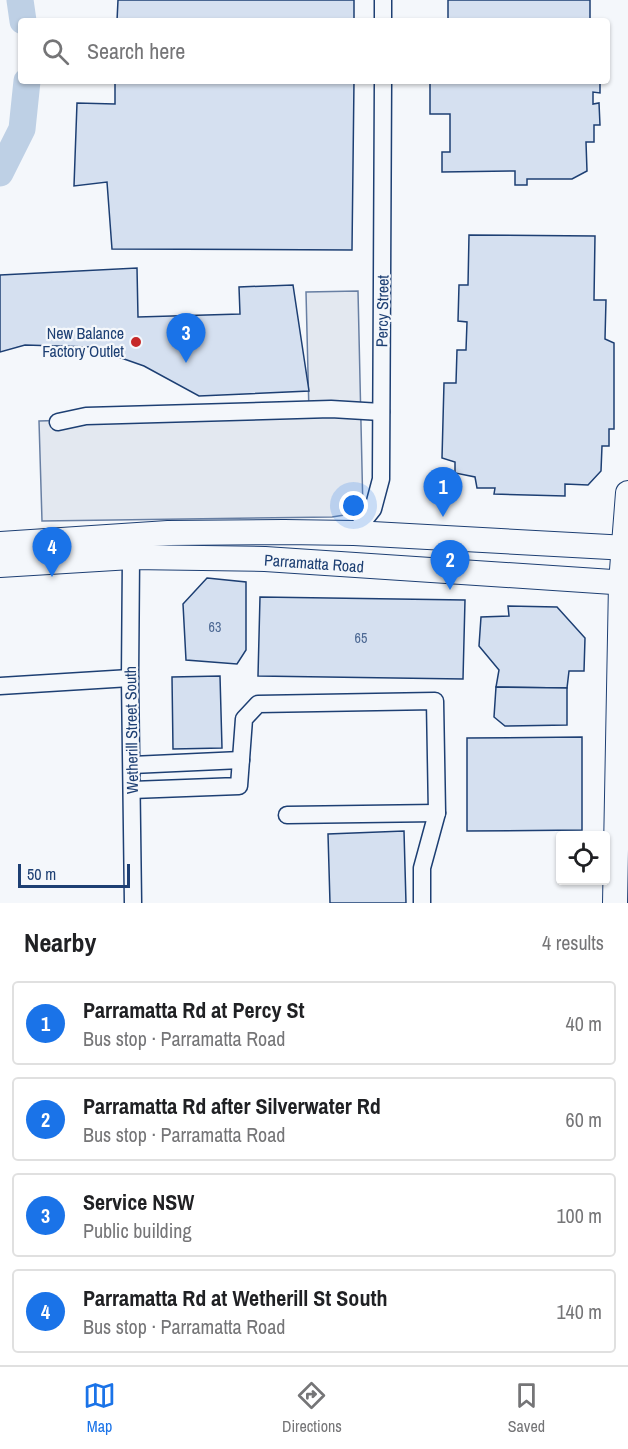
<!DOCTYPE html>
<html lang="en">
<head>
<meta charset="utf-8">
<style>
  body { margin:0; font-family:"Archivo Narrow",sans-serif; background:#f6f6f6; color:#202124 }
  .controls { position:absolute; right:18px; bottom:18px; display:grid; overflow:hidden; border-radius:6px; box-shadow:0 2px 4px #0004 }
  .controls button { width:54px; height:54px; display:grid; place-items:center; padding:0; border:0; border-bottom:2px solid #e0e0e0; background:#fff; color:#202124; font:30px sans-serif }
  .scale { position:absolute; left:18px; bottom:15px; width:112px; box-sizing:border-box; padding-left:6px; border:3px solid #1d3f73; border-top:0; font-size:16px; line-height:21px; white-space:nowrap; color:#1d3f73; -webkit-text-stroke:4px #f4f7fb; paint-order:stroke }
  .you { position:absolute; left:354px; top:506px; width:21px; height:21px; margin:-15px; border:4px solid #fff; border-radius:50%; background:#1a73e8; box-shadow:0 0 0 9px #1a73e833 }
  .badge { display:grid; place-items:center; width:39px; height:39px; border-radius:50%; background:#1a73e8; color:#fff; font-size:20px; font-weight:700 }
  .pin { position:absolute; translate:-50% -50px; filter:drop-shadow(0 2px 3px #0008) }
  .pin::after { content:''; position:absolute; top:32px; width:21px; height:18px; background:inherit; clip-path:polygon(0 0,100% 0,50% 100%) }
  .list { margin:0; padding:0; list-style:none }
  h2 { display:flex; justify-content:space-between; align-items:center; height:78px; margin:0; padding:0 24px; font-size:26px }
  h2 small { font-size:20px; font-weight:400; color:#757577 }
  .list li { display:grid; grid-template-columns:39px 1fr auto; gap:18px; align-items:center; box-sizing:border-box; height:84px; margin:0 12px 12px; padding:0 12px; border:2px solid #e0e0e0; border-radius:6px }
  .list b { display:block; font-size:22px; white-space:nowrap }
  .list p { margin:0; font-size:20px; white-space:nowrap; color:#757577 }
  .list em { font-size:20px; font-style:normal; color:#757577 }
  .icon { flex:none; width:33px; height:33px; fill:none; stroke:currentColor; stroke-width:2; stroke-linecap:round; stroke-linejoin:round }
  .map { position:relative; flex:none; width:628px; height:903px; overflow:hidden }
  .search { position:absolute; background:#fff; box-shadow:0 2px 4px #0004; left:18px; right:18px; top:18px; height:66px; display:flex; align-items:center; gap:15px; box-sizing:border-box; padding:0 21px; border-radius:6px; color:#757577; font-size:22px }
  .sheet { height:462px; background:#fff }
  nav { display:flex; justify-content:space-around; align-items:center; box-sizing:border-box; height:84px; border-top:2px solid #e0e0e0; background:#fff; font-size:16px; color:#757577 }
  nav a { display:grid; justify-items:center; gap:3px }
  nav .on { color:#1a73e8 }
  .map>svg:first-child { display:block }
</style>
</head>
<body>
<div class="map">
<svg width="628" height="903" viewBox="0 0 628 903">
  <rect width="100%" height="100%" fill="#f4f7fb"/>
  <!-- parking -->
  <polygon fill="#e3e8f0" stroke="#687fa3" stroke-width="1.5" points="358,291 363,512 332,517 42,521 39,421 309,413 306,292"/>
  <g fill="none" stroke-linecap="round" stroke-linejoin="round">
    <!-- river -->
    <g stroke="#bed0e5" stroke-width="27">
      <polyline points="20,0 23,21"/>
      <polyline points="0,173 22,129 27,81"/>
    </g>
  </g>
  <!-- building -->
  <g fill="#d5e0f0" stroke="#1d3f73" stroke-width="1.5">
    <polygon points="118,0 354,0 354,21 117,21"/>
    <rect x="448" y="0" width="142" height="21"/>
    <polygon points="115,81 354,81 352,250 112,249 107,182 74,186 77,103 115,104"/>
    <polygon points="430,81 600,81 600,93 593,92 593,104 599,103 600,125 594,125 594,142 586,142 587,171 572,179 527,179 527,185 515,185 515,171 442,172 442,152 450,152 450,114 430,114"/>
    <polygon points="469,235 595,236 594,300 606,300 605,339 614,343 614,429 609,429 609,446 602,446 601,471 588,485 565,484 565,496 494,494 495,488 477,488 475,477 455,473 455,462 442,458 444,383 456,383 457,350 466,350 467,322 458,321 459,285 468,285"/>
    <polygon points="137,268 138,317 240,314 239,287 293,285 309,391 199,396 144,366 90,347 25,345 0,352 0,275"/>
    <polygon points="207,578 246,582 246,650 237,664 186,660 183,604"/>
    <polygon points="260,597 465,600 463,679 258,676"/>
    <polygon points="508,606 557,607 585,638 584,671 569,671 567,688 496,687 499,670 479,646 481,617 509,616"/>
    <polygon points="220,676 222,748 173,749 172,677"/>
    <polygon points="496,687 567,688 567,725 505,726 494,717"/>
    <polygon points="582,737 582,830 467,831 467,738"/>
    <polygon points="404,831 406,903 330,903 328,834"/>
  </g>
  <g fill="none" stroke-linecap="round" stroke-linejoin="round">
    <defs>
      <g id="minor">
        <polyline points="383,0 383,21"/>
        <polyline points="58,422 86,416 331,409 381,412"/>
        <polyline points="354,533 373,509 381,479 383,81"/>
        <polyline points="131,557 130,678 133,903"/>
        <polyline points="0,686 130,678"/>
        <polyline points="132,765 241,760"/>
        <polyline points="132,790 239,786 244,719 258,704 435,701 437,813 422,868 422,903"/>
        <polyline points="287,815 437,813"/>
      </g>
      <g id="highway">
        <polyline points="0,544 168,533 284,532 354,533 628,548"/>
        <polyline points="0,565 131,557 265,559 628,583"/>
        <polyline points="615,903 621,583 628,493"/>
      </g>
    </defs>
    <!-- minor casing -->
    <use href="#minor" stroke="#1d3f73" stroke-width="19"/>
    <!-- highway casing -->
    <use href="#highway" stroke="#1d3f73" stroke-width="26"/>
    <!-- minor -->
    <use href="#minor" stroke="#f4f7fb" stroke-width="16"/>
    <!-- highway -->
    <use href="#highway" stroke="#f4f7fb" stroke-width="24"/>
  </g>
  <!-- markers -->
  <circle fill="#c62828" stroke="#f4f7fb" stroke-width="2" cx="136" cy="342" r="6"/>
  <g text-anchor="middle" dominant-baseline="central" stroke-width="4.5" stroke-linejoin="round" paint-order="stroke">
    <!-- number labels -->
    <g font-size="14" fill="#4b6792">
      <text x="215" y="627">63</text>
      <text x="361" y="638">65</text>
    </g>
    <!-- street labels -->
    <g font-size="16" fill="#1d3f73" stroke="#f4f7fb">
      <text transform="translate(382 311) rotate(-89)">Percy Street</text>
      <text transform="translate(314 563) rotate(4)">Parramatta Road</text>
      <text transform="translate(131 730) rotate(-91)">Wetherill Street South</text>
    </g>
    <!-- poi labels -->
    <g font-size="16" fill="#1d3f73" stroke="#f4f7fb" text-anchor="end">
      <text x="124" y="333">New Balance<tspan x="124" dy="18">Factory Outlet</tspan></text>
    </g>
  </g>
</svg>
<div class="controls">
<button><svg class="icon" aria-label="locate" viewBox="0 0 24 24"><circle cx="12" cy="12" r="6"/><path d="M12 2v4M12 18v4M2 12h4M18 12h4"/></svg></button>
</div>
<div class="scale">50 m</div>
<div class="you"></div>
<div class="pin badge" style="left:443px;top:517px">1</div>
<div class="pin badge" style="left:450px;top:590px">2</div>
<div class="pin badge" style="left:186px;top:363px">3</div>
<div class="pin badge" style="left:52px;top:577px">4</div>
<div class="search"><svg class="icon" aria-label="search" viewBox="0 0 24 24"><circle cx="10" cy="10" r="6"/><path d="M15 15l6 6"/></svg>Search here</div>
</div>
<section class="sheet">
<h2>Nearby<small>4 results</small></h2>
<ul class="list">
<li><span class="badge">1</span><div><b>Parramatta Rd at Percy St</b><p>Bus stop · Parramatta Road</p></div><em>40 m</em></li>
<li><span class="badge">2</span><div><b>Parramatta Rd after Silverwater Rd</b><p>Bus stop · Parramatta Road</p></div><em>60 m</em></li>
<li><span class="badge">3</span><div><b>Service NSW</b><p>Public building</p></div><em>100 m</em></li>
<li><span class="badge">4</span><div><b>Parramatta Rd at Wetherill St South</b><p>Bus stop · Parramatta Road</p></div><em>140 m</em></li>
</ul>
</section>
<nav>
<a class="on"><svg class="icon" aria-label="map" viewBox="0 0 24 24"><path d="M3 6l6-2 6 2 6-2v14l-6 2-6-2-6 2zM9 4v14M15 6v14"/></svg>Map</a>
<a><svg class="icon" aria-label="directions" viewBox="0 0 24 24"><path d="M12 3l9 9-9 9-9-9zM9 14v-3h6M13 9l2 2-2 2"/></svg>Directions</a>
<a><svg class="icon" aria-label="saved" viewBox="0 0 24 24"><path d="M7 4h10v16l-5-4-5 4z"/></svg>Saved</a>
</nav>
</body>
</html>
